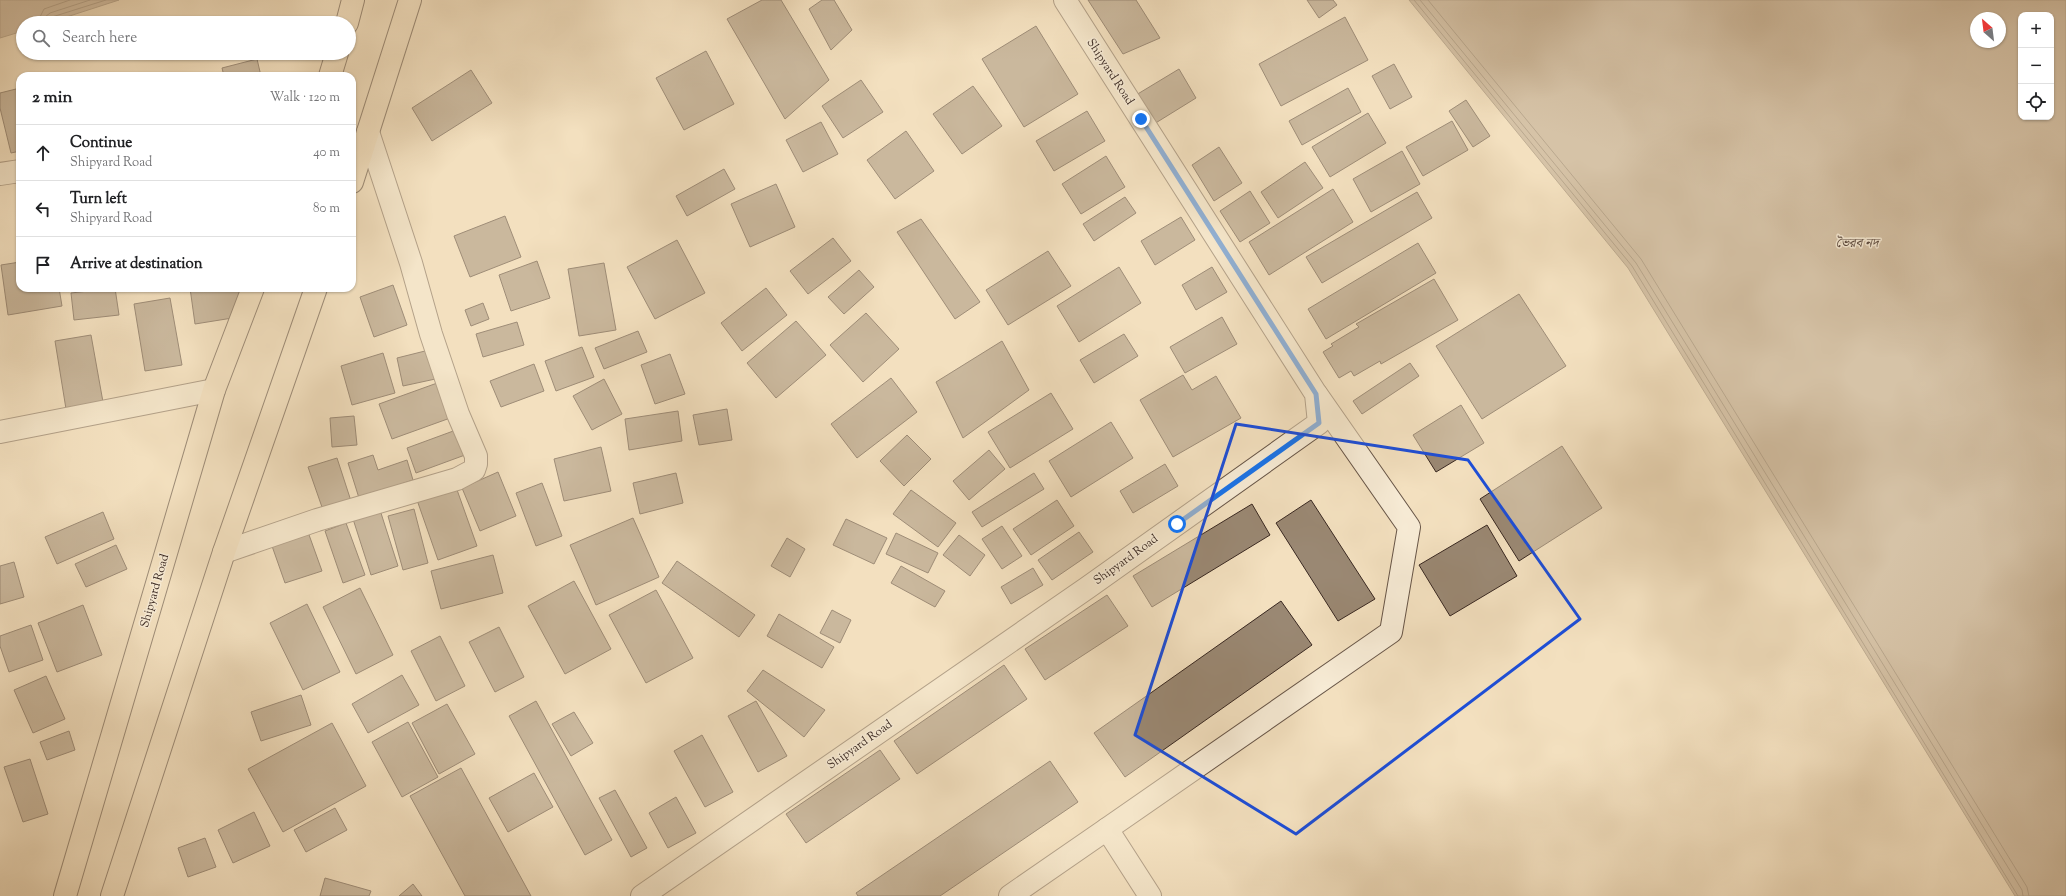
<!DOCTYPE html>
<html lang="en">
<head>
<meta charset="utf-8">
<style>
  body { margin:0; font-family:"Sorts Mill Goudy","Noto Serif Bengali",serif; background:#f6f6f6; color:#202124 }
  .controls { position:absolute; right:12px; top:12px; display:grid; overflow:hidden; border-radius:8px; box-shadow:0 1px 3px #0004 }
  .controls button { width:36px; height:36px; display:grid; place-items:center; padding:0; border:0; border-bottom:1px solid #e0e0e0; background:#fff; color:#202124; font:20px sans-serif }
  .compass { position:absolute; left:1970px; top:12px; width:36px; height:36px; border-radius:50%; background:#fff; box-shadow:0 1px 3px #0004; rotate:332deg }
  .stop { position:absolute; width:12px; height:12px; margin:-9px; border:3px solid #1a73e8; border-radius:50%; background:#fff }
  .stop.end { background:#1a73e8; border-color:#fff; box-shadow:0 1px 4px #0008 }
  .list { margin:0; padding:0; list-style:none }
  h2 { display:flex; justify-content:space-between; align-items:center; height:52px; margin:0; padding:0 16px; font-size:17px }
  h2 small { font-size:13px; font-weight:400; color:#757577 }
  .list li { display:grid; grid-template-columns:26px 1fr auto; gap:12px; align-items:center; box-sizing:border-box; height:56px; padding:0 16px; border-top:1px solid #e0e0e0 }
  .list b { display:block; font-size:15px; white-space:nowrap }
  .list p { margin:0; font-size:13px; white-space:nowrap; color:#757577 }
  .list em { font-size:13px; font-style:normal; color:#757577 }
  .icon { flex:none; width:22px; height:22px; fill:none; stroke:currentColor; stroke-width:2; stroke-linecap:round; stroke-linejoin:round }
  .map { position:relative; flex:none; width:2066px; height:896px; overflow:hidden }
  .search { position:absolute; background:#fff; box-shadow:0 1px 3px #0004; left:16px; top:16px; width:340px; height:44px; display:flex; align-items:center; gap:10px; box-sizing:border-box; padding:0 14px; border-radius:22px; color:#757577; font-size:15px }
  .panel { position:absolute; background:#fff; box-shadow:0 1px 3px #0004; left:16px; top:72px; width:340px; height:220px; border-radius:12px }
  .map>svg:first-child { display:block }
</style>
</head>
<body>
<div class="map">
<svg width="2066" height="896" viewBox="0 0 2066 896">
  <rect width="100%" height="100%" fill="#f3e0bf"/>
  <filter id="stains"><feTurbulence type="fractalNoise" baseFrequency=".005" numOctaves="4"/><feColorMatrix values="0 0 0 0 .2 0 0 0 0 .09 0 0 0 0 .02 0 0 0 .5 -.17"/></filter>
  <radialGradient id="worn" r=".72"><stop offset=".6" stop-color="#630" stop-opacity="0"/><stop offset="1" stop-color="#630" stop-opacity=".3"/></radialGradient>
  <!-- water -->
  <g fill="#b4a189" stroke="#83715f" fill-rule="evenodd">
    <polygon points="0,0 119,0 48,23 23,23 23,31 0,38"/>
    <path d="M1409,0H2066V896H2015L1628,268ZM2021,15H2051V117H2021ZM1976,18H2000V42H1976Z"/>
  </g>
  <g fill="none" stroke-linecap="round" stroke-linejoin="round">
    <!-- shore -->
    <g stroke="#766455" stroke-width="1">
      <polyline points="1414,0 1632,266 2018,896"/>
      <polyline points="1420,0 1636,263 2022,890 2023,896"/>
      <polyline points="1428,0 1641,259 2027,887 2029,896"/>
      <polyline points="37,23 44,9 70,0"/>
      <polyline points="44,23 45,17 50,13 90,0"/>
      <polyline points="49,23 52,17 106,0"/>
    </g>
  </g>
  <!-- building -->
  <g fill="#9a8873" stroke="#392821">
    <polygon points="762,0 781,0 829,80 785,119 727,19"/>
    <polygon points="822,0 834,0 852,30 831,50 809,9"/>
    <polygon points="1088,0 1136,0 1160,38 1123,54"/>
    <polygon points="1307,0 1333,0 1337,5 1319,18"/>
    <polygon points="1345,17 1368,60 1281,106 1259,64"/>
    <polygon points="1036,26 1078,94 1024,127 982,59"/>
    <polygon points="706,51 734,104 684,130 656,78"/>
    <polygon points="257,59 261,76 224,76 222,68"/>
    <polygon points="1394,64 1412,97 1390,109 1372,76"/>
    <polygon points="1179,69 1196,98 1154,124 1136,95"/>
    <polygon points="471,70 492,103 432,141 412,108"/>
    <polygon points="861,80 883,112 843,138 822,106"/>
    <polygon points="973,86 1002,126 962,154 933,114"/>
    <polygon points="20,88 20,151 11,153 0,108 0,93"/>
    <polygon points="1348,88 1361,112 1302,145 1289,121"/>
    <polygon points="1466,100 1490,136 1473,147 1449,111"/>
    <polygon points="1087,111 1105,141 1054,171 1036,141"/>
    <polygon points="1368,113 1386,143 1330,177 1312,147"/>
    <polygon points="1452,121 1468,150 1423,176 1406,147"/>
    <polygon points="821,122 838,154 803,172 786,140"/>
    <polygon points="906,131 934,171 895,199 867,160"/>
    <polygon points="1219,147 1242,183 1214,201 1192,165"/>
    <polygon points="1402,151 1420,184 1371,212 1353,179"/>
    <polygon points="1106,156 1125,187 1081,214 1062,184"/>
    <polygon points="1305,162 1323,188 1278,218 1261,192"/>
    <polygon points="724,169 735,189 687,216 676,196"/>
    <polygon points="776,184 795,227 750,247 731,204"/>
    <polygon points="1333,189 1353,222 1269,275 1249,242"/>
    <polygon points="1250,191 1270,223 1240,242 1220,211"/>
    <polygon points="1417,192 1432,218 1322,283 1306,257"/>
    <polygon points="1125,197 1136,213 1094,241 1083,224"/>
    <polygon points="505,216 521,257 470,277 454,236"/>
    <polygon points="1181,217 1195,240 1155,265 1141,241"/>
    <polygon points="921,219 980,302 955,319 897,232"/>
    <polygon points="833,238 851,261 808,294 790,271"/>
    <polygon points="677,240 705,293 655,319 627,267"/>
    <polygon points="1418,243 1436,273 1326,339 1308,309"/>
    <polygon points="1048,251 1071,286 1008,325 986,290"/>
    <polygon points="537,261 550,298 511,311 499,275"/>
    <polygon points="20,262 20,288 59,288 62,306 8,315 1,265"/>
    <polygon points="604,263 616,330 579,336 568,269"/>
    <polygon points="1119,267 1141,303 1079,342 1057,306"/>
    <polygon points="1212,267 1227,292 1196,310 1182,285"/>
    <polygon points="859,270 874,287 844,314 828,297"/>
    <polygon points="1434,279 1458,320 1381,364 1380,361 1354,376 1351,371 1339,378 1323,352 1333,346 1331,344 1359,327 1356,324"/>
    <polygon points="393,285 407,325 374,337 360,297"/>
    <polygon points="115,288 119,315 74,320 71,293"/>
    <polygon points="190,288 241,288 245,316 195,324"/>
    <polygon points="766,288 787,315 742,351 721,323"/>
    <polygon points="1519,294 1566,366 1482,419 1436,346"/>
    <polygon points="170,298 182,365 145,371 134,304"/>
    <polygon points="483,303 489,319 471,326 465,310"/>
    <polygon points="866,313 899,349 863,382 830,345"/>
    <polygon points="1222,317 1237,344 1185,373 1170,347"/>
    <polygon points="796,321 826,355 776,398 747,363"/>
    <polygon points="517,322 524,345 483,357 476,334"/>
    <polygon points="638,331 647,352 604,369 595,348"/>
    <polygon points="1124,334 1138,356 1094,383 1080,360"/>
    <polygon points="91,335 103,402 66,409 55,341"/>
    <polygon points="1002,341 1029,390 963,438 936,382"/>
    <polygon points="582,347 594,377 556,391 545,361"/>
    <polygon points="433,349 440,378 403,386 397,358"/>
    <polygon points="383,353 395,393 352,405 341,366"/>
    <polygon points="670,354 685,394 655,404 641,365"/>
    <polygon points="1410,363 1419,376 1362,414 1353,401"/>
    <polygon points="534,364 544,391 501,407 490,381"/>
    <polygon points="1183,375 1192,390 1216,376 1241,418 1173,457 1140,400"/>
    <polygon points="891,378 917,412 857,458 831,424"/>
    <polygon points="604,379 622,414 592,430 573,396"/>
    <polygon points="440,382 453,417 392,439 379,404"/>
    <polygon points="1051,393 1073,429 1010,468 988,432"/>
    <polygon points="1461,405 1484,443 1436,472 1413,435"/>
    <polygon points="727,409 732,440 699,445 693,415"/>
    <polygon points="678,411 682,441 629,450 625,419"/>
    <polygon points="354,416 357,445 332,447 330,418"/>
    <polygon points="1111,422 1133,458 1071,497 1049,461"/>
    <polygon points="456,430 465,455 416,473 407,448"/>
    <polygon points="907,435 931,459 904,486 880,461"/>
    <polygon points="1562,446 1602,508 1519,561 1480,499"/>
    <polygon points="601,447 611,491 564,501 554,459"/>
    <polygon points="989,450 1005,469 969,500 953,481"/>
    <polygon points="373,455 378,470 407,460 413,480 359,498 348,463"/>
    <polygon points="337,458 351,501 323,510 308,467"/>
    <polygon points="1165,464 1178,486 1133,513 1120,491"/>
    <polygon points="498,472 516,516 480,531 462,488"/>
    <polygon points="676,473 683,503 640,514 633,483"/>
    <polygon points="1034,473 1044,489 982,527 972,512"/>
    <polygon points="542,483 562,536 536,546 516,493"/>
    <polygon points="456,487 477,546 438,560 417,500"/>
    <polygon points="911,490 956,523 938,547 893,514"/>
    <polygon points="1057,500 1074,526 1031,555 1013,529"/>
    <polygon points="1311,500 1375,599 1338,621 1276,523"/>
    <polygon points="1252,504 1270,535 1152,607 1133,576"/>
    <polygon points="414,509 428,563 403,570 388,516"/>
    <polygon points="380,510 398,566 371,575 353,519"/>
    <polygon points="103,512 114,539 57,564 45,537"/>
    <polygon points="633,518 659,577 596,605 570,545"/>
    <polygon points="846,519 887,538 874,564 833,545"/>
    <polygon points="346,523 365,575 343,583 325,531"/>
    <polygon points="1487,525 1517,576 1450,616 1419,565"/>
    <polygon points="1002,526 1022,556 1002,569 982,539"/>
    <polygon points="308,532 322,571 285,583 272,546"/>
    <polygon points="1079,532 1093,552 1052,580 1038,560"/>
    <polygon points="896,533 938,553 928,573 886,554"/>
    <polygon points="959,535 985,555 970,576 943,555"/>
    <polygon points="787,538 805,549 790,577 771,566"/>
    <polygon points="116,545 127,569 86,587 75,564"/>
    <polygon points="493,555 503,593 441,609 431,571"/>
    <polygon points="677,561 755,615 739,637 662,583"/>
    <polygon points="14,562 24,597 0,604 0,566"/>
    <polygon points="901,566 945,591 935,607 891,583"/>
    <polygon points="1033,568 1043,585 1011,604 1001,587"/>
    <polygon points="574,581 611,649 565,674 528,606"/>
    <polygon points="360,588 393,655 356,674 323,607"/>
    <polygon points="656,590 693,658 646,683 609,615"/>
    <polygon points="1107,595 1128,626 1045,680 1025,649"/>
    <polygon points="1281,601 1312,645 1125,777 1094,733"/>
    <polygon points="307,604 340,672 303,690 270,623"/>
    <polygon points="83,605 102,655 57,672 38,623"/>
    <polygon points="832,610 851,620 840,643 820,633"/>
    <polygon points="779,614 834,647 822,668 767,636"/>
    <polygon points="31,625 43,660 9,672 0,646 0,636"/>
    <polygon points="499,627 524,677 495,692 469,642"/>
    <polygon points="440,636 465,686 436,701 411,651"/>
    <polygon points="1004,665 1027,699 917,774 894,741"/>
    <polygon points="763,670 825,710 804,737 747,691"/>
    <polygon points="402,675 419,705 368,733 352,704"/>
    <polygon points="46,676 65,719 33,733 14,690"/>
    <polygon points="301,695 311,725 261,741 251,712"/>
    <polygon points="536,701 612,840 585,855 509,716"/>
    <polygon points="756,701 787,756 758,772 728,716"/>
    <polygon points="447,704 475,754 439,774 412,723"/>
    <polygon points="574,712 593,743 571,756 552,724"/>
    <polygon points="408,722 438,777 402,797 372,742"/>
    <polygon points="332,723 366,786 283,832 248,769"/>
    <polygon points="69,731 75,750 47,760 40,742"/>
    <polygon points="702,735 733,792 705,807 674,751"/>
    <polygon points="880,750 900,779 806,843 786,814"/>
    <polygon points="30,759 48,814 23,822 4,767"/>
    <polygon points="1050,761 1078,802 940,896 858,896 856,893"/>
    <polygon points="461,768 531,896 465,896 410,796"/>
    <polygon points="534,773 553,807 508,832 489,798"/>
    <polygon points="615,790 647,848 631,857 599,798"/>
    <polygon points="676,797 696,833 668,848 649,813"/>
    <polygon points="335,808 347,830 306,852 294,830"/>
    <polygon points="254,812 270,846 233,863 218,830"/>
    <polygon points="205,838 216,867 188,877 178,848"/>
    <polygon points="325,878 371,891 369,896 320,896"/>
    <polygon points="413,884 422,896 399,896"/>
  </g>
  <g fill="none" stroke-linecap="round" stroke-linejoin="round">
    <defs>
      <g id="minor">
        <polyline points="0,174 20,171"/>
        <polyline points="0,432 214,390"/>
        <polyline points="224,552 317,520 457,479 474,470 476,464 476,456 458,414 431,334 411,263 368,132"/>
        <polyline points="642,896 1087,588 1319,423 1316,394 1065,0"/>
        <polyline points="1010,896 1107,829"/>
        <polyline points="1150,896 1107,829 1391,632 1409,527 1317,395"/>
      </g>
      <g id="major">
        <polyline points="347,23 353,0"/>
        <polyline points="330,76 337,53"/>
        <polyline points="352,182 410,0"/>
        <polyline points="65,896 214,390 253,288"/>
        <polyline points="112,896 224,552 316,288"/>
      </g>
    </defs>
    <!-- minor casing -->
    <use href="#minor" stroke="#685648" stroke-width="24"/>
    <!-- major casing -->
    <use href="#major" stroke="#392821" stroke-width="24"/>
    <!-- minor -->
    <use href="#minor" stroke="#f7ebd5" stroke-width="22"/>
    <!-- major -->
    <use href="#major" stroke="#f3e0bf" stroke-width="22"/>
  </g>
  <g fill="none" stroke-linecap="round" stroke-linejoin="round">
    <!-- route -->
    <polyline stroke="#1a73e8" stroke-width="5" points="1141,119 1316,394 1319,423 1177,524"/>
  </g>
  <!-- marked area -->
  <path d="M0 0H2066V896H0ZM1236,424L1468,460L1580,619L1296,834L1135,735Z" fill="#f3e0bf" fill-opacity=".55" fill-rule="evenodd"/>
  <path fill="none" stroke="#1d4ed8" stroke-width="3" stroke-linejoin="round" d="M1236,424L1468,460L1580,619L1296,834L1135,735Z"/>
  <g text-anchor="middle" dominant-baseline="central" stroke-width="3" stroke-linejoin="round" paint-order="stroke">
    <!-- street labels -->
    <g font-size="12" fill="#392821" stroke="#f7ebd5">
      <text transform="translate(1110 72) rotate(57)">Shipyard Road</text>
      <text transform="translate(1126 560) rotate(-36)">Shipyard Road</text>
      <text transform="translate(155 591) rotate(-74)">Shipyard Road</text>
      <text transform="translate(860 745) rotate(-35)">Shipyard Road</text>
    </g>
    <!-- water labels -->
    <g font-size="13" font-style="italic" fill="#5e4c40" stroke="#f7ebd5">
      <text x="1857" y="244">ভৈরব নদ</text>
    </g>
  </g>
  <rect width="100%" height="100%" filter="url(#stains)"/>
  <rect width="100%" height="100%" fill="url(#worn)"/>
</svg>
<div class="controls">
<button>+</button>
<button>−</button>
<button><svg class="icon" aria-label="locate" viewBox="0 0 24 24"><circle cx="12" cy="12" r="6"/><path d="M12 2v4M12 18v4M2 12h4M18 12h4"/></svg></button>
</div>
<svg class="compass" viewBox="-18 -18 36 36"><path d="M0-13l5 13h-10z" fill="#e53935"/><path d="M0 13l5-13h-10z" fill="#757577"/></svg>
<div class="stop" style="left:1177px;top:524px"></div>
<div class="stop end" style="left:1141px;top:119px"></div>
<div class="search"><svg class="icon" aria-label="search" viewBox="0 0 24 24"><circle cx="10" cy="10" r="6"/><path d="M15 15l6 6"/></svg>Search here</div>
<section class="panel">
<h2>2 min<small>Walk · 120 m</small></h2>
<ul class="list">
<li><svg class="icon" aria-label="ahead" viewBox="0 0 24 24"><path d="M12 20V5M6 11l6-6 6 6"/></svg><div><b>Continue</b><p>Shipyard Road</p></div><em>40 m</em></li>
<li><svg class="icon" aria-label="left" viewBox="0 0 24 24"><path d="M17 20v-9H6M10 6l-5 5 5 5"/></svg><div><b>Turn left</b><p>Shipyard Road</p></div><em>80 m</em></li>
<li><svg class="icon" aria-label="arrive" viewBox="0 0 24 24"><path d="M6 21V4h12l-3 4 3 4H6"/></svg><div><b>Arrive at destination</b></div></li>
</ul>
</section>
</div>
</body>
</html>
